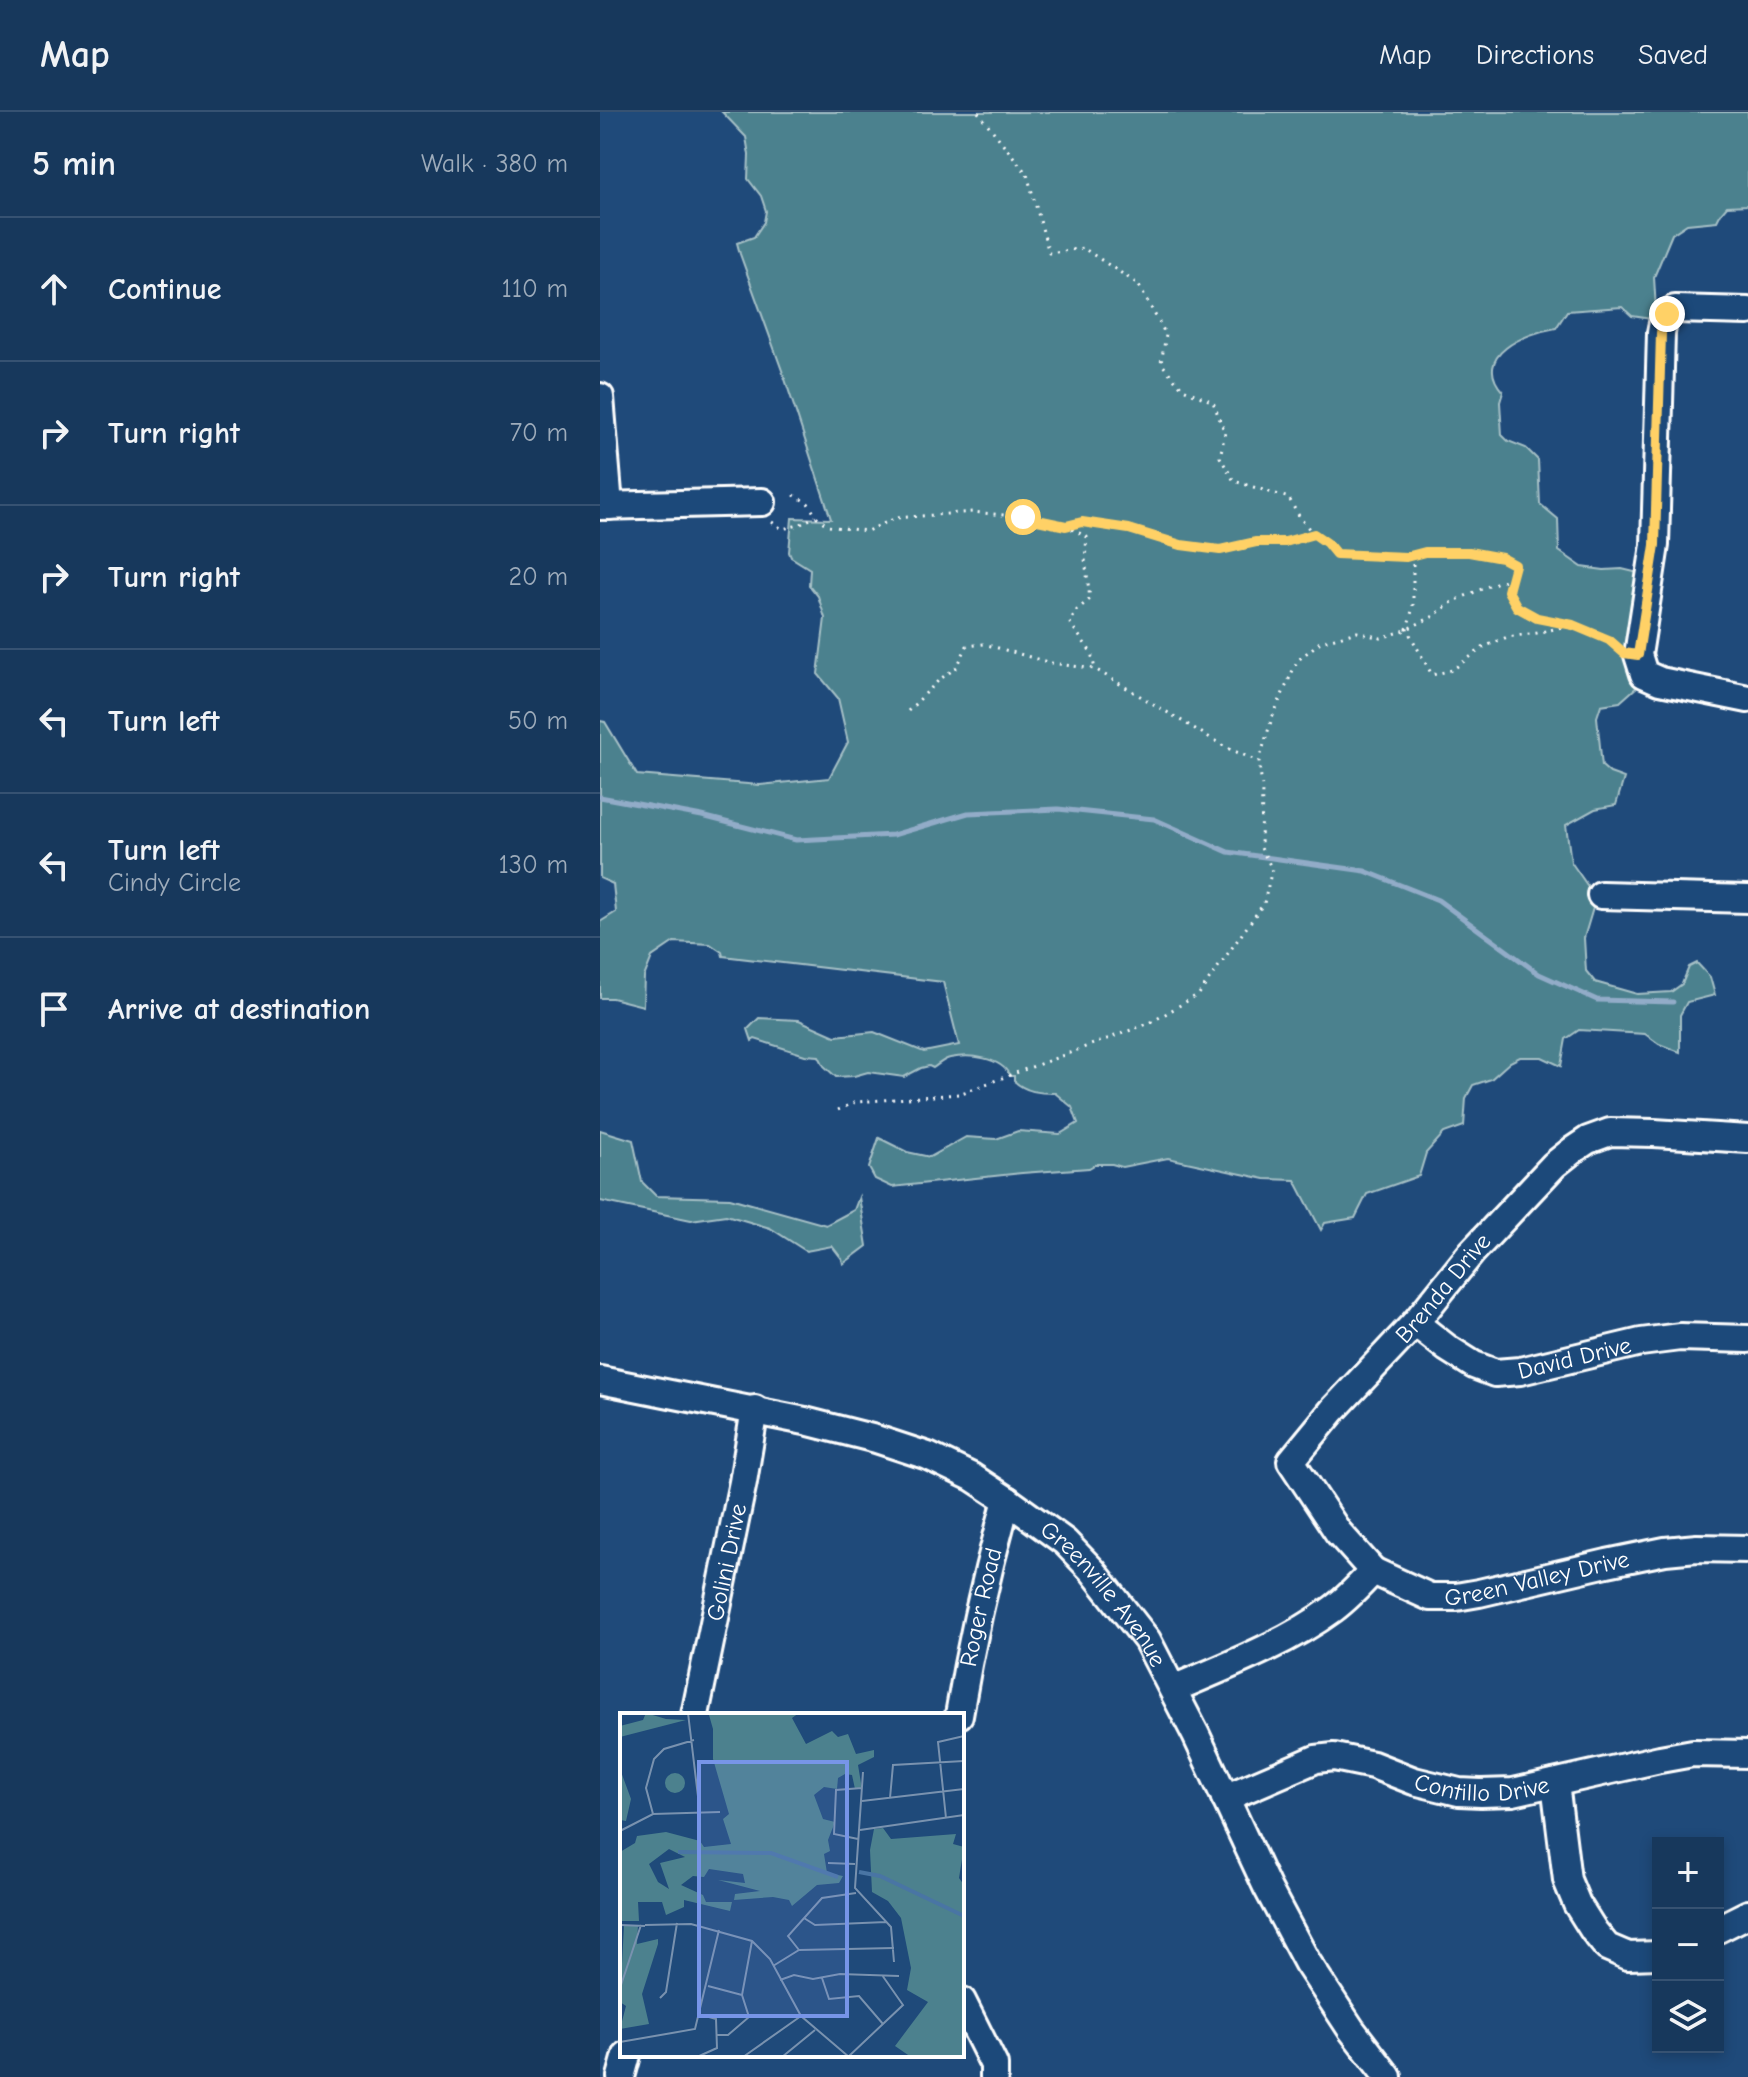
<!DOCTYPE html>
<html lang="en">
<head>
<meta charset="utf-8">
<style>
  body { margin:0; font-family:"Comic Neue",sans-serif; background:#244365; color:#f1f3f6 }
  .controls { position:absolute; right:24px; bottom:24px; display:grid; overflow:hidden; border-radius:0px; box-shadow:0 4px 12px #0003 }
  .controls button { width:72px; height:72px; display:grid; place-items:center; padding:0; border:0; border-bottom:2px solid #365272; background:#17385c; color:#f1f3f6; font:40px sans-serif }
  .stop { position:absolute; width:24px; height:24px; margin:-18px; border:6px solid #ffd166; border-radius:50%; background:#fff }
  .stop.end { background:#ffd166; border-color:#fff; box-shadow:0 2px 8px #0008 }
  .list { margin:0; padding:0; list-style:none }
  h2 { display:flex; justify-content:space-between; align-items:center; height:104px; margin:0; padding:0 32px; font-size:34px }
  h2 small { font-size:26px; font-weight:400; color:#9eacbb }
  .list li { display:grid; grid-template-columns:52px 1fr auto; gap:24px; align-items:center; box-sizing:border-box; height:144px; padding:0 32px; border-top:2px solid #365272 }
  .list b { display:block; font-size:30px; white-space:nowrap }
  .list p { margin:0; font-size:26px; white-space:nowrap; color:#9eacbb }
  .list em { font-size:26px; font-style:normal; color:#9eacbb }
  .icon { flex:none; width:44px; height:44px; fill:none; stroke:currentColor; stroke-width:2; stroke-linecap:round; stroke-linejoin:round }
  .map { position:relative; flex:none; width:1148px; height:1965px; overflow:hidden }
  header { display:flex; align-items:center; gap:48px; box-sizing:border-box; height:112px; padding:0 40px; background:#17385c; border-bottom:2px solid #365272 }
  header strong { font-size:38px }
  nav { display:flex; gap:44px; margin-inline-start:auto; font-size:28px }
  main { display:flex }
  aside { flex:1; background:#17385c }
  .map>svg:first-child { display:block }
</style>
</head>
<body>
<header>
<strong>Map</strong>
<nav><a>Map</a><a>Directions</a><a>Saved</a></nav>
</header>
<main>
<aside>
<h2>5 min<small>Walk · 380 m</small></h2>
<ul class="list">
<li><svg class="icon" aria-label="ahead" viewBox="0 0 24 24"><path d="M12 20V5M6 11l6-6 6 6"/></svg><div><b>Continue</b></div><em>110 m</em></li>
<li><svg class="icon" aria-label="right" viewBox="0 0 24 24"><path d="M7 20v-9h11M14 6l5 5-5 5"/></svg><div><b>Turn right</b></div><em>70 m</em></li>
<li><svg class="icon" aria-label="right" viewBox="0 0 24 24"><path d="M7 20v-9h11M14 6l5 5-5 5"/></svg><div><b>Turn right</b></div><em>20 m</em></li>
<li><svg class="icon" aria-label="left" viewBox="0 0 24 24"><path d="M17 20v-9H6M10 6l-5 5 5 5"/></svg><div><b>Turn left</b></div><em>50 m</em></li>
<li><svg class="icon" aria-label="left" viewBox="0 0 24 24"><path d="M17 20v-9H6M10 6l-5 5 5 5"/></svg><div><b>Turn left</b><p>Cindy Circle</p></div><em>130 m</em></li>
<li><svg class="icon" aria-label="arrive" viewBox="0 0 24 24"><path d="M6 21V4h12l-3 4 3 4H6"/></svg><div><b>Arrive at destination</b></div></li>
</ul>
</aside>
<div class="map">
<svg width="1148" height="1965" viewBox="0 0 1148 1965">
  <rect width="100%" height="100%" fill="#1f4a7a"/>
  <filter id="ink" filterUnits="userSpaceOnUse"><feTurbulence type="fractalNoise" baseFrequency=".0125" numOctaves="2"/><feDisplacementMap in="SourceGraphic" scale="16" xChannelSelector="R" yChannelSelector="G"/><feConvolveMatrix kernelMatrix="1 2 1 2 8 2 1 2 1" color-interpolation-filters="sRGB"/></filter>
  <g filter="url(#ink)">
    <!-- green -->
    <g fill="#4c818e" stroke="#a6c0c6" stroke-width="2">
      <path d="M122,0H1148V93L1127,94L1121,101L1117,109L1087,112L1072,122L1054,165L1056,198L1065,209L1032,204L1022,195L967,199L956,216C926,221 870,243 903,280L900,290L902,323L908,329L926,336L938,348L940,392L958,407L959,439L982,455L1004,458L1022,457L1051,464L1038,559V574L1020,590L1001,593L997,605L1002,654L1010,661L1024,666L1016,693L995,697L966,713L971,750L996,786L984,826L986,859L995,870L1037,882L1071,880L1082,872L1089,855L1097,851L1110,865L1115,883L1087,890L1080,903V940L1059,932L1045,922L979,918L966,927L961,954L942,945H920L910,950L891,967L873,973L866,986L864,1014L844,1021L826,1041L819,1064L767,1082L755,1106L725,1111L721,1118L695,1068L665,1067L568,1046L522,1055L512,1052H496L489,1056L422,1061L292,1075L275,1067L269,1056L279,1026L307,1040L330,1045L366,1025L396,1027L418,1019L460,1022L478,1011L472,995L455,981C439,981 426,980 414,969V964H410C401,945 370,942 350,946C344,947 339,952 333,956L329,954L321,956L304,965L268,960L254,964L236,965L224,954L219,944L205,943L155,927L152,929L148,917L159,906L199,908L235,924L274,920L324,940L359,933L343,870L123,844L122,840L110,832L74,830L52,845L44,865L43,894L12,886H0V810L16,800L13,772L0,766V609L5,610L37,663L160,673L229,666L248,630L238,586L218,562L225,506L218,484L209,473L210,457L191,445L189,440L192,406L231,407L184,264L140,142L137,131L154,125L164,110L166,99L161,84L148,67L149,43L146,25Z"/>
      <polygon points="0,1018 33,1028 42,1070 56,1084 130,1086 226,1113 254,1098 259,1085 267,1134 243,1152 242,1147 232,1134 206,1139 170,1116 126,1103 91,1108 0,1089"/>
    </g>
    <g fill="none" stroke-linecap="round" stroke-linejoin="round">
      <!-- stream -->
      <polyline stroke="#92acc8" stroke-width="5" points="0,685 102,704 196,728 293,723 368,701 458,697 554,707 628,740 765,759 838,788 939,862 997,888 1073,890"/>
      <defs>
        <g id="minor">
          <path d="M1148,199L1075,197C1064,203 1063,209 1061,221L1055,433L1038,543L1044,562L1060,569L1148,587"/>
          <polyline points="0,285 9,394"/>
          <polyline points="0,394 162,390"/>
          <polyline points="1001,783 1148,787"/>
          <path id="s1" d="M815,1211L847,1236L874,1253L895,1261L920,1259L1041,1230L1080,1225L1148,1227"/>
          <path id="s2" d="M0,1268L205,1309L276,1327L328,1344L372,1365L407,1388L465,1430L493,1459L547,1528L596,1623L667,1775L707,1850L751,1917L788,1965"/>
          <path id="s3" d="M773,1459L738,1420L691,1349L733,1298L815,1211L872,1140L954,1053L973,1038L988,1028L1010,1020L1054,1021L1148,1027"/>
          <path id="s4" d="M573,1577C625,1555 687,1531 733,1497C748,1486 761,1472 773,1459L830,1485H856L879,1481L1007,1451L1065,1439L1097,1436L1148,1437"/>
          <path id="s5" d="M95,1603L143,1370L155,1297"/>
          <path id="s6" d="M359,1603C371,1530 387,1459 407,1388"/>
          <polyline points="955,1671 967,1768 977,1792 994,1819 1007,1835 1028,1844 1058,1843"/>
          <path id="s7" d="M625,1686L716,1647L734,1645L773,1653L814,1669L859,1680L881,1681L913,1680L1060,1647L1093,1641L1148,1642"/>
          <polyline points="1118,1817 1148,1802"/>
          <polyline points="362,1889 394,1953 394,1965"/>
          <polyline points="21,1965 27,1943"/>
        </g>
      </defs>
      <!-- minor casing -->
      <use href="#minor" stroke="#fff" stroke-width="32"/>
      <!-- path -->
      <g stroke="#fff" stroke-width="3" stroke-dasharray="2 6" stroke-linecap="butt">
        <path d="M378,0L427,62L449,141L483,136L538,172L566,223L561,251L583,277L613,290L625,321L620,345L634,369L689,386C695,399 702,409 711,419C720,427 728,433 736,442L806,445L825,440H869L902,446L915,453L908,479L917,495L937,506L973,513L1009,528L1017,534"/>
        <polyline points="194,383 208,391 216,404 228,414 267,419 296,406 373,400 423,405 466,414 487,425 485,447 490,487 477,498 469,510 491,540 495,557"/>
        <polyline points="172,410 182,417 199,413 216,404"/>
        <polyline points="466,414 482,410 529,417 581,433 620,438 656,430 685,430 713,423"/>
        <polyline points="813,444 813,495 807,517 832,563 852,558 884,535 907,525 937,521 971,513"/>
        <polyline points="308,599 339,568 357,555 367,534 384,532 451,551 495,557 627,636 658,649"/>
        <polyline points="238,998 256,990 359,982 550,911 599,882 664,791 672,757 661,736 662,676 659,649 672,606 697,549 720,530 757,520 781,526 803,519 832,505 854,489 898,470 911,467"/>
      </g>
      <!-- minor -->
      <use href="#minor" stroke="#1f4a7a" stroke-width="26"/>
    </g>
  </g>
  <g fill="none" stroke-linecap="round" stroke-linejoin="round" filter="url(#ink)">
    <!-- route -->
    <polyline stroke="#ffd166" stroke-width="10" points="423,405 466,414 482,410 529,417 581,433 620,438 656,430 685,430 714,422 727,431 736,442 806,445 825,440 869,440 902,446 915,453 908,479 917,495 937,506 973,513 1009,528 1024,541 1038,543 1055,433 1061,221 1063,208 1067,202"/>
  </g>
  <g text-anchor="middle" dominant-baseline="central" stroke-width="6" stroke-linejoin="round" paint-order="stroke">
    <!-- street labels -->
    <g font-size="24" fill="#fff" stroke="#1f4a7a">
      <text stroke="none"><textPath href="#s3" startOffset="368">Brenda Drive</textPath></text>
      <text stroke="none"><textPath href="#s1" startOffset="176">David Drive</textPath></text>
      <text stroke="none"><textPath href="#s5" startOffset="156">Golini Drive</textPath></text>
      <text stroke="none"><textPath href="#s4" startOffset="406">Green Valley Drive</textPath></text>
      <text stroke="none"><textPath href="#s2" startOffset="564">Greenville Avenue</textPath></text>
      <text stroke="none"><textPath href="#s6" startOffset="110">Roger Road</textPath></text>
      <text stroke="none"><textPath href="#s7" startOffset="270">Contillo Drive</textPath></text>
    </g>
  </g>
  <!-- overview -->
  <g transform="translate(20 1601)">
    <rect width="344" height="344" fill="#1f4a7a"/>
    <path d="M26,0L46,6L66,7L0,24V13L23,7ZM83,0H179L172,5L186,31L212,18L218,24L228,21L236,41L254,37V44L238,52L242,76H235L232,62L225,61L218,65L217,76L204,74L194,82L203,106L215,109L208,127L210,138L204,141L207,160L223,163L219,170L197,172L172,193L169,187L153,184L114,187L115,181L140,178L98,167L125,170L123,161L89,156L84,164L73,163L61,172L83,182L86,189H112L110,198L64,187V194L46,202L42,189H18L19,208H0V139L15,130L17,123L46,119L80,128L84,134L111,131L103,106L109,101L93,46V16L89,2ZM49,136L65,144L40,150L49,176L38,169L29,151ZM0,56L11,86L6,108L0,107ZM45 70a10 10 0 1 1 20 0a10 10 0 1 1-20 0ZM263,115L271,126L336,121L333,131L344,134L339,165L344,172V344H291L275,333L308,289L287,277L291,255L281,205L268,188L252,179L250,137L254,116ZM4,212H18L17,231L38,226V231L22,281L29,311L0,316L6,293L0,289Z" fill="#4c818e" fill-rule="evenodd"/>
    <path fill="none" stroke="#4975a4" stroke-width="4" d="M58,139L151,140L218,164M239,159L260,163L344,203"/>
    <path fill="none" stroke="#7992af" stroke-width="2" d="M68,0L80,100M267,0H326M243,59L235,175L271,214L274,249M270,85L273,52L344,48M242,88L344,76M33,101L26,75L34,46L44,36L74,27M326,105L318,29L344,23M240,117L344,102M0,118L33,101L100,99M238,126L214,121L216,77L242,75M208,150L235,151M184,205L195,212L266,209M0,212L25,213M25,212L71,211L132,228L150,246L181,303L229,344M179,237L168,223L202,185L236,180M153,253L179,237L274,235M202,265L209,286L239,283L263,311M160,267L174,262L193,266L220,261L279,263M88,273L122,282M0,275L21,212M40,285L46,279L57,210M97,322H108L129,304L122,282L132,228M0,329L75,316L99,217M77,344L97,335L96,306L82,302M123,344L181,303M162,344L195,317M228,344L283,292L262,262"/>
    <path fill="#7795e8" fill-opacity="0.15" stroke="#7795e8" stroke-width="4" d="M79,49H227V303H79Z"/>
    <rect width="344" height="344" fill="none" stroke="#fff" stroke-width="4"/>
  </g>
</svg>
<div class="controls">
<button>+</button>
<button>−</button>
<button><svg class="icon" aria-label="layers" viewBox="0 0 24 24"><path d="M12 4l9 5-9 5-9-5zM3 14l9 5 9-5"/></svg></button>
</div>
<div class="stop" style="left:423px;top:405px"></div>
<div class="stop end" style="left:1067px;top:202px"></div>
</div>
</main>
</body>
</html>
